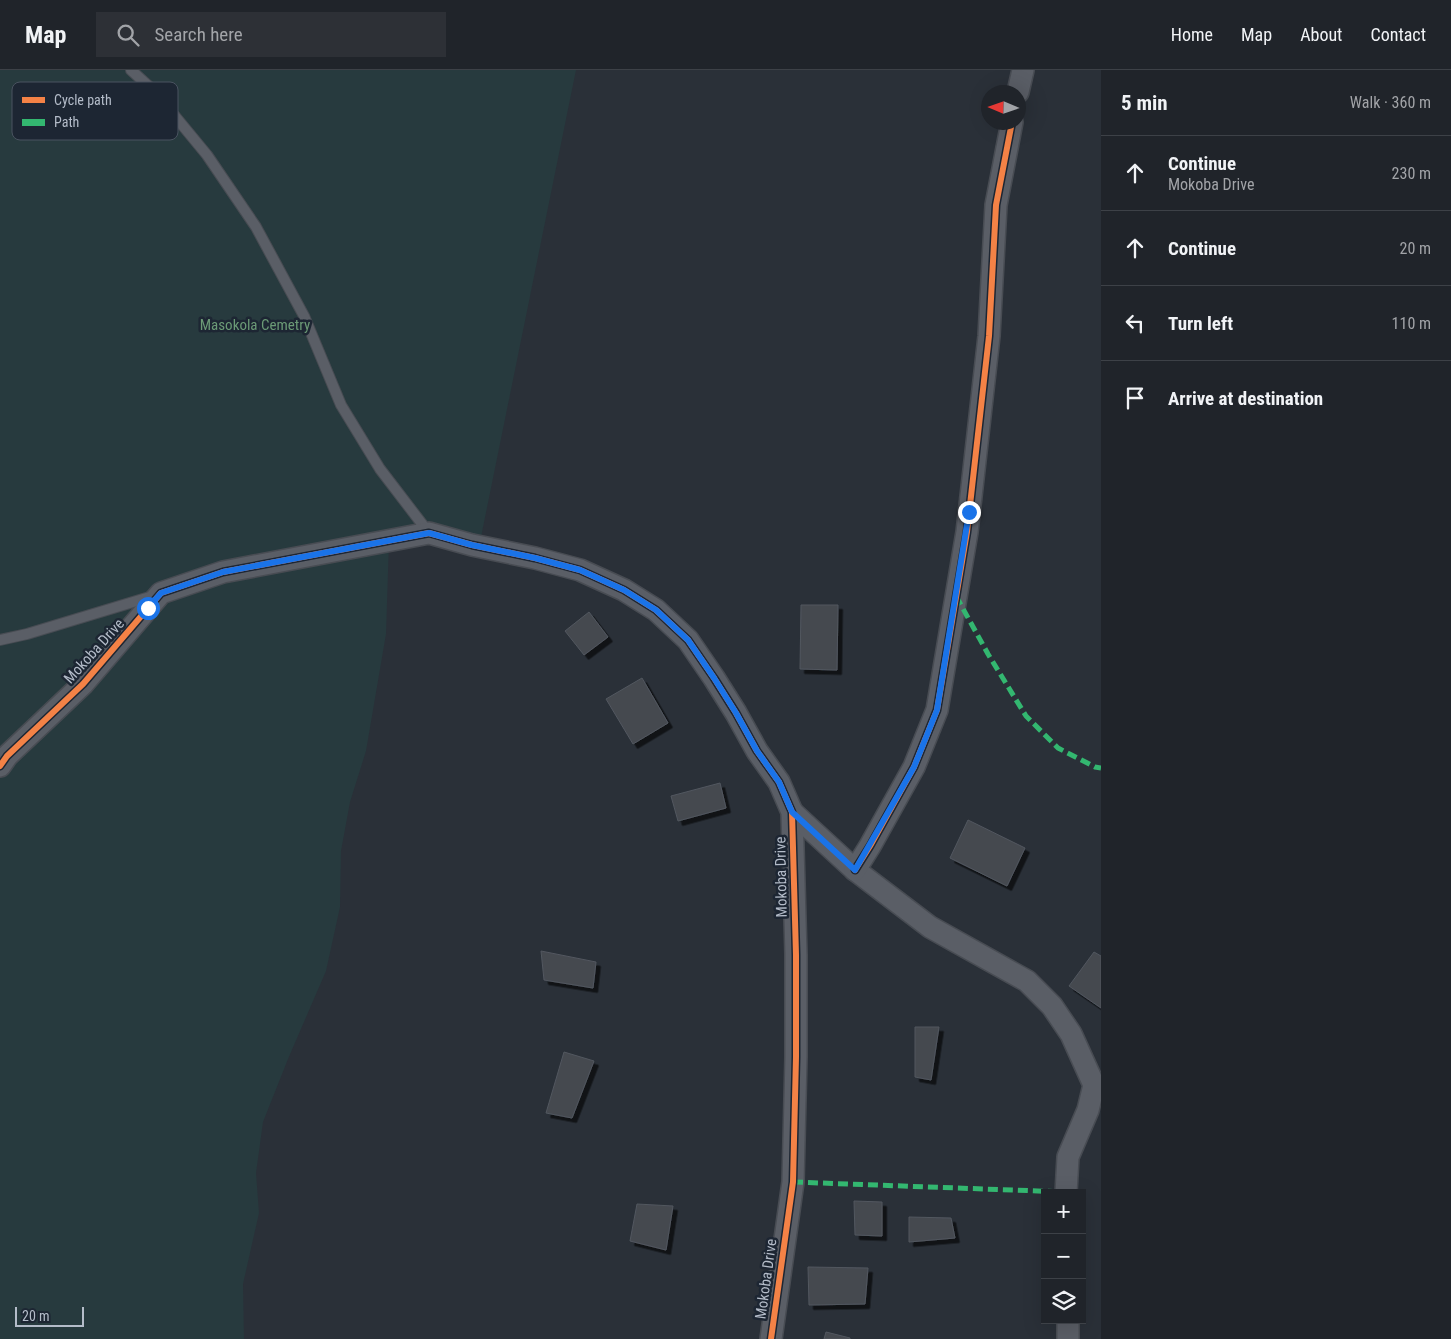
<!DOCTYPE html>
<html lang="en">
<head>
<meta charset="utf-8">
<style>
  body { margin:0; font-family:"Roboto Condensed",sans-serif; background:#2d3036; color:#f1f3f6 }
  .controls { position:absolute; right:15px; bottom:15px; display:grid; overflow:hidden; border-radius:0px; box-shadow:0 5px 20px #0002 }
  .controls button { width:45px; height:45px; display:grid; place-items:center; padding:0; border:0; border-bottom:1px solid #3d4147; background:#20242a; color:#f1f3f6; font:25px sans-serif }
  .compass { position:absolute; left:981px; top:15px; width:45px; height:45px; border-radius:50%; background:#20242a; box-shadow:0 5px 20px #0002; rotate:272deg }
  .scale { position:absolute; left:15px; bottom:12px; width:69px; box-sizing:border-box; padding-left:5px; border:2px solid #b4bcc9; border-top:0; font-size:14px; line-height:18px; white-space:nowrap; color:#b4bcc9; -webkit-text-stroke:4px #1d2633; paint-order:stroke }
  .stop { position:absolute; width:15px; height:15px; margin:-11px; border:4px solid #1a73e8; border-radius:50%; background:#fff }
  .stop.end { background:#1a73e8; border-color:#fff; box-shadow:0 1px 5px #0008 }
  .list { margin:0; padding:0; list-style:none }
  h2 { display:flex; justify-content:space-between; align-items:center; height:65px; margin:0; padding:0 20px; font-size:21px }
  h2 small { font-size:16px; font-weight:400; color:#a2a4a8 }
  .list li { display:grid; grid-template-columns:32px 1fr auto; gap:15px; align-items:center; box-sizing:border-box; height:75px; padding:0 20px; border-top:1px solid #3d4147 }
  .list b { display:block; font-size:19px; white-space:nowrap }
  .list p { margin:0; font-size:16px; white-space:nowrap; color:#a2a4a8 }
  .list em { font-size:16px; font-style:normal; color:#a2a4a8 }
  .icon { flex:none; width:28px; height:28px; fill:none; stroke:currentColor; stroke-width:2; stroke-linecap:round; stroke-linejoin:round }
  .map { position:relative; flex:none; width:1101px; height:1269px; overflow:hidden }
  header { display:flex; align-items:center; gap:30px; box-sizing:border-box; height:70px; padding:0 25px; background:#20242a; border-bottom:1px solid #3d4147 }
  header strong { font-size:24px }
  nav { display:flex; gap:28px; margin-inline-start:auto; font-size:18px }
  .search { width:350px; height:45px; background:#2d3036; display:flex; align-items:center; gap:12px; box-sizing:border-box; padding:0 18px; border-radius:0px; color:#a2a4a8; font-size:19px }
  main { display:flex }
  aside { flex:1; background:#20242a }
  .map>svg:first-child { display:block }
</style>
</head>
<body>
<header>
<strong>Map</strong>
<div class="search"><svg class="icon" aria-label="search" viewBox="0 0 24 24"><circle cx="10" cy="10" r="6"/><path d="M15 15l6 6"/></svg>Search here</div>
<nav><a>Home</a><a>Map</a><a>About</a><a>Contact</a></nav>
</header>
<main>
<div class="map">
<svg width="1101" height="1269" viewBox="0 0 1101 1269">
  <defs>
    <filter id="shadow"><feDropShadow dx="4.5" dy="4.5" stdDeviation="0" flood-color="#0009"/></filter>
  </defs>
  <rect width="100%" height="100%" fill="#2a3038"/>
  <!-- green -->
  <polygon fill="#273a3e" points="0,0 576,0 479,477 389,471 386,564 366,681 350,732 341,781 340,837 326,901 288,989 263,1052 256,1103 259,1143 243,1214 244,1269 0,1269"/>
  <!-- building -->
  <g fill="#444950" stroke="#52575f" filter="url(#shadow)">
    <polygon points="801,535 838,535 837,600 800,599"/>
    <polygon points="589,542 608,567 584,585 565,561"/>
    <polygon points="642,608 668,653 633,674 606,629"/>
    <polygon points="720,713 726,738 678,751 671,726"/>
    <polygon points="968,750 1025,778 1007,816 950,788"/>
    <polygon points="541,881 596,892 593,918 544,910"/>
    <polygon points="1094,882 1101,886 1101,938 1069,916"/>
    <polygon points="915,957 939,957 931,1010 915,1007"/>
    <polygon points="564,982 594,991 572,1048 546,1043"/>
    <polygon points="854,1131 882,1132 882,1166 855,1165"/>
    <polygon points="637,1134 673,1136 666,1180 630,1171"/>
    <polygon points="909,1147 951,1148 955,1168 909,1172"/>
    <polygon points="808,1197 868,1198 865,1234 809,1235"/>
    <polygon points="826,1262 850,1268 850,1269 824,1269"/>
  </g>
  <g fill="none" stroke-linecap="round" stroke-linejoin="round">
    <defs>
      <g id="service">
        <polyline points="131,0 155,22 207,85 256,157 304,246 341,335 380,399 429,463"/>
        <polyline points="0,570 27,564 153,526"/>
      </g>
      <g id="minor">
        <polyline points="1018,22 1023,0"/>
        <polyline points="0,696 7,686 83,614 161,523 223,502 429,463 472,475 535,488 580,500 624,520 656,540 688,570 714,608 736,643 757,681 779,712 792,742 796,885 796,987 793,1112 771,1269"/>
        <polyline points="792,742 855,800 930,857 1027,911 1052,936 1071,964 1094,1015 1088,1040 1068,1087 1066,1123"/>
        <polyline points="855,800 870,776 914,697 937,640 967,462 989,266 996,135 1012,52"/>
        <polyline points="1068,1269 1068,1250"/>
      </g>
    </defs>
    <!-- service casing -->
    <use href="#service" stroke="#484c53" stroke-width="12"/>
    <!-- minor casing -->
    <use href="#minor" stroke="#484c53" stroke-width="24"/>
    <!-- service -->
    <use href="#service" stroke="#5a5e66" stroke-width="10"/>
    <!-- minor -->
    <use href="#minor" stroke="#5a5e66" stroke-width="21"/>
    <!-- quiet -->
    <g stroke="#33b770" stroke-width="5" stroke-dasharray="10 5" stroke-linecap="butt">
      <polyline points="956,526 988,584 1026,646 1058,678 1095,697 1101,698"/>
      <polyline points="793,1112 1066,1122"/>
    </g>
    <defs>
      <g id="cycleway">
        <polyline points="0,696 7,686 83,614 161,523 223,502 429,463 472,475 535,488 580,500 624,520 656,540 688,570 714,608 736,643 757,681 779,712 792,742 796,885 796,987 793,1112 771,1269"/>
        <polyline points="855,800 870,776 914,697 937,640 967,462 989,266 996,135 1012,52"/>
      </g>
    </defs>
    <!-- cycleway casing -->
    <use href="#cycleway" stroke="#1d2633" stroke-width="9"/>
    <!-- cycleway -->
    <use href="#cycleway" stroke="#f48246" stroke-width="6"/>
  </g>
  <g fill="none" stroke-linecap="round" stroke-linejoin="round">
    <!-- route -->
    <polyline stroke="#1a73e8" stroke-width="6" points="148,538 161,523 223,502 429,463 472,475 535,488 580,500 624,520 656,540 688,570 714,608 736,643 757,681 779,712 792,742 855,800 914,697 937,640 969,442"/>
  </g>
  <g text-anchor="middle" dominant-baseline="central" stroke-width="5" stroke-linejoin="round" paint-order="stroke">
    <!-- park labels -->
    <g font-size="15" fill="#6b9a76" stroke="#1d2633">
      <text x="255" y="255">Masokola Cemetry</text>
    </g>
    <!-- street labels -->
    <g font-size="15" fill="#b4bcc9" stroke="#1d2633">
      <text transform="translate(94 581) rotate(-48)">Mokoba Drive</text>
      <text transform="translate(781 807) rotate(-91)">Mokoba Drive</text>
      <text transform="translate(766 1209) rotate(-82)">Mokoba Drive</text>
    </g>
  </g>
  <!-- legend -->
  <rect x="12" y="12" width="166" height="58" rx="8" fill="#1d2633" stroke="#4a5360" stroke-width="1"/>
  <rect x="22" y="27" width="23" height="6" fill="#f48246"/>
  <rect x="22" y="49" width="23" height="7" fill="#33b770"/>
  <g font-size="14" fill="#b4bcc9">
    <text x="54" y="35">Cycle path</text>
    <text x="54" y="57">Path</text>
  </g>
</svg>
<div class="controls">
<button>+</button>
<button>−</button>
<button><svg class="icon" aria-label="layers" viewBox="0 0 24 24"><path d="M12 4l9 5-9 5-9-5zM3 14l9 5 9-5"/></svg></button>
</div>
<svg class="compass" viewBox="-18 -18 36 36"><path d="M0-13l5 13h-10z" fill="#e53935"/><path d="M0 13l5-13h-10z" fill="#a2a4a8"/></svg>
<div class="scale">20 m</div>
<div class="stop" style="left:148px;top:538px"></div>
<div class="stop end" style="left:969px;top:442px"></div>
</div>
<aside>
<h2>5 min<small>Walk · 360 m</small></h2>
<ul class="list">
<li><svg class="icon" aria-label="ahead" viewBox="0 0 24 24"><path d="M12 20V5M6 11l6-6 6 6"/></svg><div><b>Continue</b><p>Mokoba Drive</p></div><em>230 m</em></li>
<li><svg class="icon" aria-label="ahead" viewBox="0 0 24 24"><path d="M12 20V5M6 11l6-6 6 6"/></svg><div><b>Continue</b></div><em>20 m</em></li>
<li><svg class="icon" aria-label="left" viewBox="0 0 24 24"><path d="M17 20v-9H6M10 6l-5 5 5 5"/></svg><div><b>Turn left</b></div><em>110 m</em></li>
<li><svg class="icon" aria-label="arrive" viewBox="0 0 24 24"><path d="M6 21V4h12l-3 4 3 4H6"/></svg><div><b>Arrive at destination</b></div></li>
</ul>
</aside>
</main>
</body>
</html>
